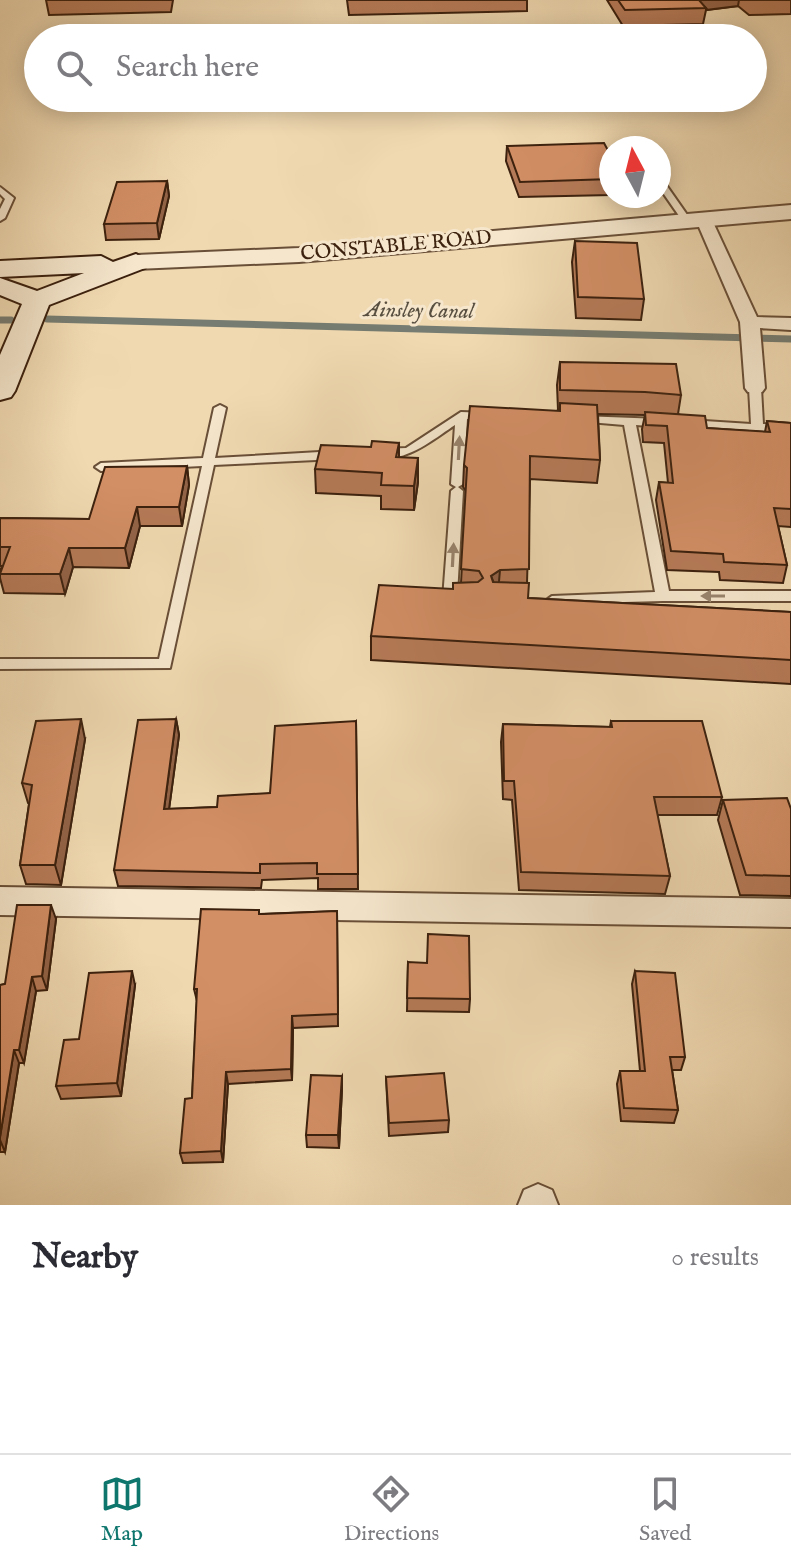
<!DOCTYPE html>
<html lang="en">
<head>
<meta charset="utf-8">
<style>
  body { margin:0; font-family:"IM FELL English",serif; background:#f7f7f7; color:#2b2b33 }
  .compass { position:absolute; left:599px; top:136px; width:72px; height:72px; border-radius:50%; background:#fff; box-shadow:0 4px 20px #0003; rotate:353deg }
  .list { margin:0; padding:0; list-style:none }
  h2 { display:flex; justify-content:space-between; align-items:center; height:104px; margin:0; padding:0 32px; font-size:34px }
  h2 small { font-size:26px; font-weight:400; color:#7c7c81 }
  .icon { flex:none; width:44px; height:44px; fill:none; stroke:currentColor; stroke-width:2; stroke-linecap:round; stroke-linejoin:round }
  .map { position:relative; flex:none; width:791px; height:1205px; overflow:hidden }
  .search { position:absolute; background:#fff; box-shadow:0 4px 20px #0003; left:24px; right:24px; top:24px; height:88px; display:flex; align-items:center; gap:20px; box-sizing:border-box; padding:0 28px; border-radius:44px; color:#7c7c81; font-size:30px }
  .sheet { height:248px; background:#fff }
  nav { display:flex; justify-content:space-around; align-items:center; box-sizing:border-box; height:112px; border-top:2px solid #e1e1e2; background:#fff; font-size:22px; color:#7c7c81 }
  nav a { display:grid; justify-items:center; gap:4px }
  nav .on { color:#0f766e }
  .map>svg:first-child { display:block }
</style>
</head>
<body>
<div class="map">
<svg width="791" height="1205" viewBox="0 0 791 1205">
  <rect width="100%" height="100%" fill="#f0d9b1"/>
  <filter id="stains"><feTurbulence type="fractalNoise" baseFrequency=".0025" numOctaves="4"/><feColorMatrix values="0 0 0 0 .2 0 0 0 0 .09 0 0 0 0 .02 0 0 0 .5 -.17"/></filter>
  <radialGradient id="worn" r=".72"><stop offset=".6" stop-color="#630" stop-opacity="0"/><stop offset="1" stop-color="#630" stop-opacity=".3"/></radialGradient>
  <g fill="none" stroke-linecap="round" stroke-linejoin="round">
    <!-- stream -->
    <g stroke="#767c71" stroke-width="7">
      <polyline points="47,319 791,339"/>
      <polyline points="0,320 11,320"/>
    </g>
    <defs>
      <g id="service">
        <polygon points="659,178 662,179 690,219 690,223 684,223 659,187"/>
        <polygon points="0,187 14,198 5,218 0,221 0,209 5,199 0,194"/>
        <polygon points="755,385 761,388 763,424 791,425 791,433 689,428 683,424 689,420 751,424 749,388"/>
        <polygon points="220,405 226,408 215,458 337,451 343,455 337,459 214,465 170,668 0,669 0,659 159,659 202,466 101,471 95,467 101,463 203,458 214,408"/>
        <path d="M461,412L489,413L495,416L489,419H467L463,484L458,487L463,491L457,595L464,599L462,602L450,604L443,599L451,491L456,487L451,484L455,425C435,438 399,469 375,453L381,449L406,448Z"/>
        <polygon points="581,416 661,419 667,423 661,427 636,425 669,591 791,591 791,601 663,601 547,604 545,601 552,596 655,592 624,425 577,421 575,419"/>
      </g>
      <g id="minor">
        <polygon points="704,215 712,220 757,317 791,318 791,330 760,328 765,388 762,392 748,392 745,388 740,322 696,220"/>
        <polygon points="0,887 791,899 791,927 0,915"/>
        <polygon points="538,1184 552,1190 558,1205 518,1205 524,1190"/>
      </g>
      <polygon id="tertiary" points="791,205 791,219 299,262 136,269 124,262 136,255 299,248"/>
      <polygon id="secondary" points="136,254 149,262 145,268 49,305 15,391 11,397 0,400 0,355 22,304 0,295 0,278 37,291 84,273 0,277 0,261 101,256 113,262"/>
    </defs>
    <!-- service casing -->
    <use href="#service" stroke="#694f37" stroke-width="4"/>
    <!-- minor casing -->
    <use href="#minor" stroke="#694f37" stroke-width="4"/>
    <!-- tertiary casing -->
    <use href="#tertiary" stroke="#694f37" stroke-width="4"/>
    <!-- secondary casing -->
    <use href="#secondary" stroke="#3c210e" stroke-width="4"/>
    <!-- service -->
    <use href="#service" fill="#f5e6cc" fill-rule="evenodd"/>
    <!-- minor -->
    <use href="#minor" fill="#f5e6cc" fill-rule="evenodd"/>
    <!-- tertiary -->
    <use href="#tertiary" fill="#f5e6cc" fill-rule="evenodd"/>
    <!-- secondary -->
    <use href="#secondary" fill="#f5e6cc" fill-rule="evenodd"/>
  </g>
  <!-- wall -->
  <g fill="#b57a57" stroke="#3c210e" stroke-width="2">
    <polygon points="46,0 173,0 171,12 49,15"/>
    <polygon points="347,0 527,0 527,11 349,15"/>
    <polygon points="607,0 791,0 791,14 749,15 738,6 706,10 703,24 623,26"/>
    <polygon points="507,146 611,156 611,195 519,197 506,161"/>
    <polygon points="167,181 169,196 159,239 106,240 104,224"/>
    <polygon points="575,241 644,299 641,320 576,318 572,262"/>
    <polygon points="560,362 681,395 678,414 707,428 765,432 767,421 791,423 791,527 778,526 787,565 783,583 720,580 719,572 667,570 656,500 659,482 668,483 664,443 643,442 642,429 645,415 598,414 600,460 597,483 530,479 527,583 528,598 791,612 791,684 371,660 371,636 453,589 461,583 466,491 463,487 464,465 558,410 557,385"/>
    <polygon points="399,443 399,457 418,482 414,510 381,509 381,496 316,493 315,469 371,447"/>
    <polygon points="187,466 189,485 182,526 140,526 129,568 73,567 65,594 4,593 0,578 0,571 2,566 0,566 0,518 89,519"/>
    <polygon points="176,719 179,735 169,809 217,807 270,793 356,721 358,889 318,889 318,878 262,880 261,888 118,886 114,870"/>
    <polygon points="611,721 722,797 717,815 657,815 670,876 665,894 519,890 512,800 503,799 501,742 503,724 610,727"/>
    <polygon points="85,739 61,885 26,884 20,865 29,804 28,803 22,783"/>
    <polygon points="723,800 791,809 791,896 740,895 718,820"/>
    <polygon points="337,911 338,1026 293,1028 292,1080 228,1084 223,1162 183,1163 180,1153 192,1098 197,1001 194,989 260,914"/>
    <polygon points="56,919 47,990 36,991 24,1063 19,1063 5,1152 0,1152 0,985 5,984"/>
    <polygon points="408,962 470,999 469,1012 407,1011"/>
    <polygon points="635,971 685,1057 681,1070 672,1070 678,1110 674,1123 621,1121 617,1084 620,1071 640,1071 632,984"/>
    <polygon points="135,985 121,1096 61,1099 56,1086 79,1039"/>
    <polygon points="342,1076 342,1089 339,1148 307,1147 306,1135"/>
    <polygon points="386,1077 449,1120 448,1132 389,1136"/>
  </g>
  <!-- shaded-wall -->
  <g fill="#936347" stroke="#3c210e" stroke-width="2">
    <polygon points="695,0 739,0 738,6 706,10 706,8"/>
    <polygon points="167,181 169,196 159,239 157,223"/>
    <polygon points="418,458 418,482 414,510 414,486"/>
    <polygon points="187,466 189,485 182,526 179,507"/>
    <polygon points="137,507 140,526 129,568 125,548"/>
    <polygon points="69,548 73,567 65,594 60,574"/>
    <polygon points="500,570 498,593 491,576"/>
    <polygon points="81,719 85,739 61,885 55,865"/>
    <polygon points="176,719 179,735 167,824 164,809"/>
    <polygon points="51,905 56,919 47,990 42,976"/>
    <polygon points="132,971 135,985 121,1096 117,1083"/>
    <polygon points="32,977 36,991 24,1063 19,1050"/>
    <polygon points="292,1016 293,1028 292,1080 291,1069"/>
    <polygon points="14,1050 19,1063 5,1152 0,1140 0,1137"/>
    <polygon points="226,1072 228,1084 223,1162 221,1151"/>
    <polygon points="342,1076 342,1089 339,1148 338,1135"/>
  </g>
  <!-- building -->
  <g fill="#d28e65" stroke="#3c210e" stroke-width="2">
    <polygon points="618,0 699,0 706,8 625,10"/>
    <polygon points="604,143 611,156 611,179 520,182 507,146"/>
    <polygon points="167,181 157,223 104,224 117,182"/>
    <polygon points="575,241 637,243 644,299 578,297"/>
    <polygon points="560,362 676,364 681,395 645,392 560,390"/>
    <polygon points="560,403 597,405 600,460 530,456 529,569 500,570 491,576 493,582 529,583 528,598 791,612 791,660 371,636 379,585 453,589 453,583 478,582 483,578 479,571 461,569 467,468 464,465 470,406 560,411"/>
    <polygon points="645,412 705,416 707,428 770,432 767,421 791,423 791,509 774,508 787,565 724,562 723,554 671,551 659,482 673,483 667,426 646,425"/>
    <polygon points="372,441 399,443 396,457 418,458 414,486 381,485 382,473 315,469 321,445 371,447"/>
    <polygon points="187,466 179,507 137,507 125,548 69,548 60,574 0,574 10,547 0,547 0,518 89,519 105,467"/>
    <polygon points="81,719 55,865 20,865 32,785 22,783 36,721"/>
    <polygon points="176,719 164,809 217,807 218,796 270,793 275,726 356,721 358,874 317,874 317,863 260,864 260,873 114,870 138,720"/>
    <polygon points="611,721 702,721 722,797 654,797 670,876 521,872 514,781 504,781 503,724 612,727"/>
    <polygon points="787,798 791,809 791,876 746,875 723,800"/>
    <polygon points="17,905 51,905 42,976 32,977 19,1050 14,1050 0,1137 0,985 5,984"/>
    <polygon points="201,909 259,910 259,914 264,914 337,911 338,1014 292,1016 291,1069 226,1072 221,1151 180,1153 185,1099 192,1098 197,989 194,989"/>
    <polygon points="428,934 469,936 470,999 407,998 408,962 427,963"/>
    <polygon points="132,971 117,1083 56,1086 64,1040 79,1039 89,973"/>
    <polygon points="635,971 675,973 685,1057 670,1057 678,1110 624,1108 620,1071 645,1071"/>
    <polygon points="444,1073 449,1120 389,1123 386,1077"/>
    <polygon points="311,1075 342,1076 338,1135 306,1135"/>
  </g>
  <!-- one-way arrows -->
  <defs><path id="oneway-solid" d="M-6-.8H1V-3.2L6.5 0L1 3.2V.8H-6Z" transform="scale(2)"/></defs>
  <g fill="#98846d">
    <use href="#oneway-solid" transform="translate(459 448) rotate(-87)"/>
    <use href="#oneway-solid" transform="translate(453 555) rotate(-87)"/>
    <use href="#oneway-solid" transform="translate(713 596) rotate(-180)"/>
  </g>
  <g text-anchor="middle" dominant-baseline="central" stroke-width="6" stroke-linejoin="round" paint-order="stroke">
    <!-- far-street labels -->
    <g font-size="20" fill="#3c210e" stroke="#f5e6cc">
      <text transform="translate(396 246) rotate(-5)">CONSTABLE ROAD</text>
    </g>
    <!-- far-water labels -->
    <g font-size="22" font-style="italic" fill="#594f40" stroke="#f5e6cc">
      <text transform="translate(419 311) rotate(1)">Ainsley Canal</text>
    </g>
  </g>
  <rect width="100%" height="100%" filter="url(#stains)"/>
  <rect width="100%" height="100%" fill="url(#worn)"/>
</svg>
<svg class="compass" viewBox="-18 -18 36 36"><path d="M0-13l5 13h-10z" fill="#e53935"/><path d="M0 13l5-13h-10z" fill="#7c7c81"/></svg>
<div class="search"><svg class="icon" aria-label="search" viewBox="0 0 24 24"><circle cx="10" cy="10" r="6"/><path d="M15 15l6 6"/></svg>Search here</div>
</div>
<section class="sheet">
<h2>Nearby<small>0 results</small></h2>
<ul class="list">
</ul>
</section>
<nav>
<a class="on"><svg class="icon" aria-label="map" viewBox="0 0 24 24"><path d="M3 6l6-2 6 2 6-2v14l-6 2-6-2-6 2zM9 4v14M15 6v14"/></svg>Map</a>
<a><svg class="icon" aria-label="directions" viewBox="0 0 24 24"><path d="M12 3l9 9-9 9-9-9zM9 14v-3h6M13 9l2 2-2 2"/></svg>Directions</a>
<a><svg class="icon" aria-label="saved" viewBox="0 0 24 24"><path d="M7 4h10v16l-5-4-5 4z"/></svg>Saved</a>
</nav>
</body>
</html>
